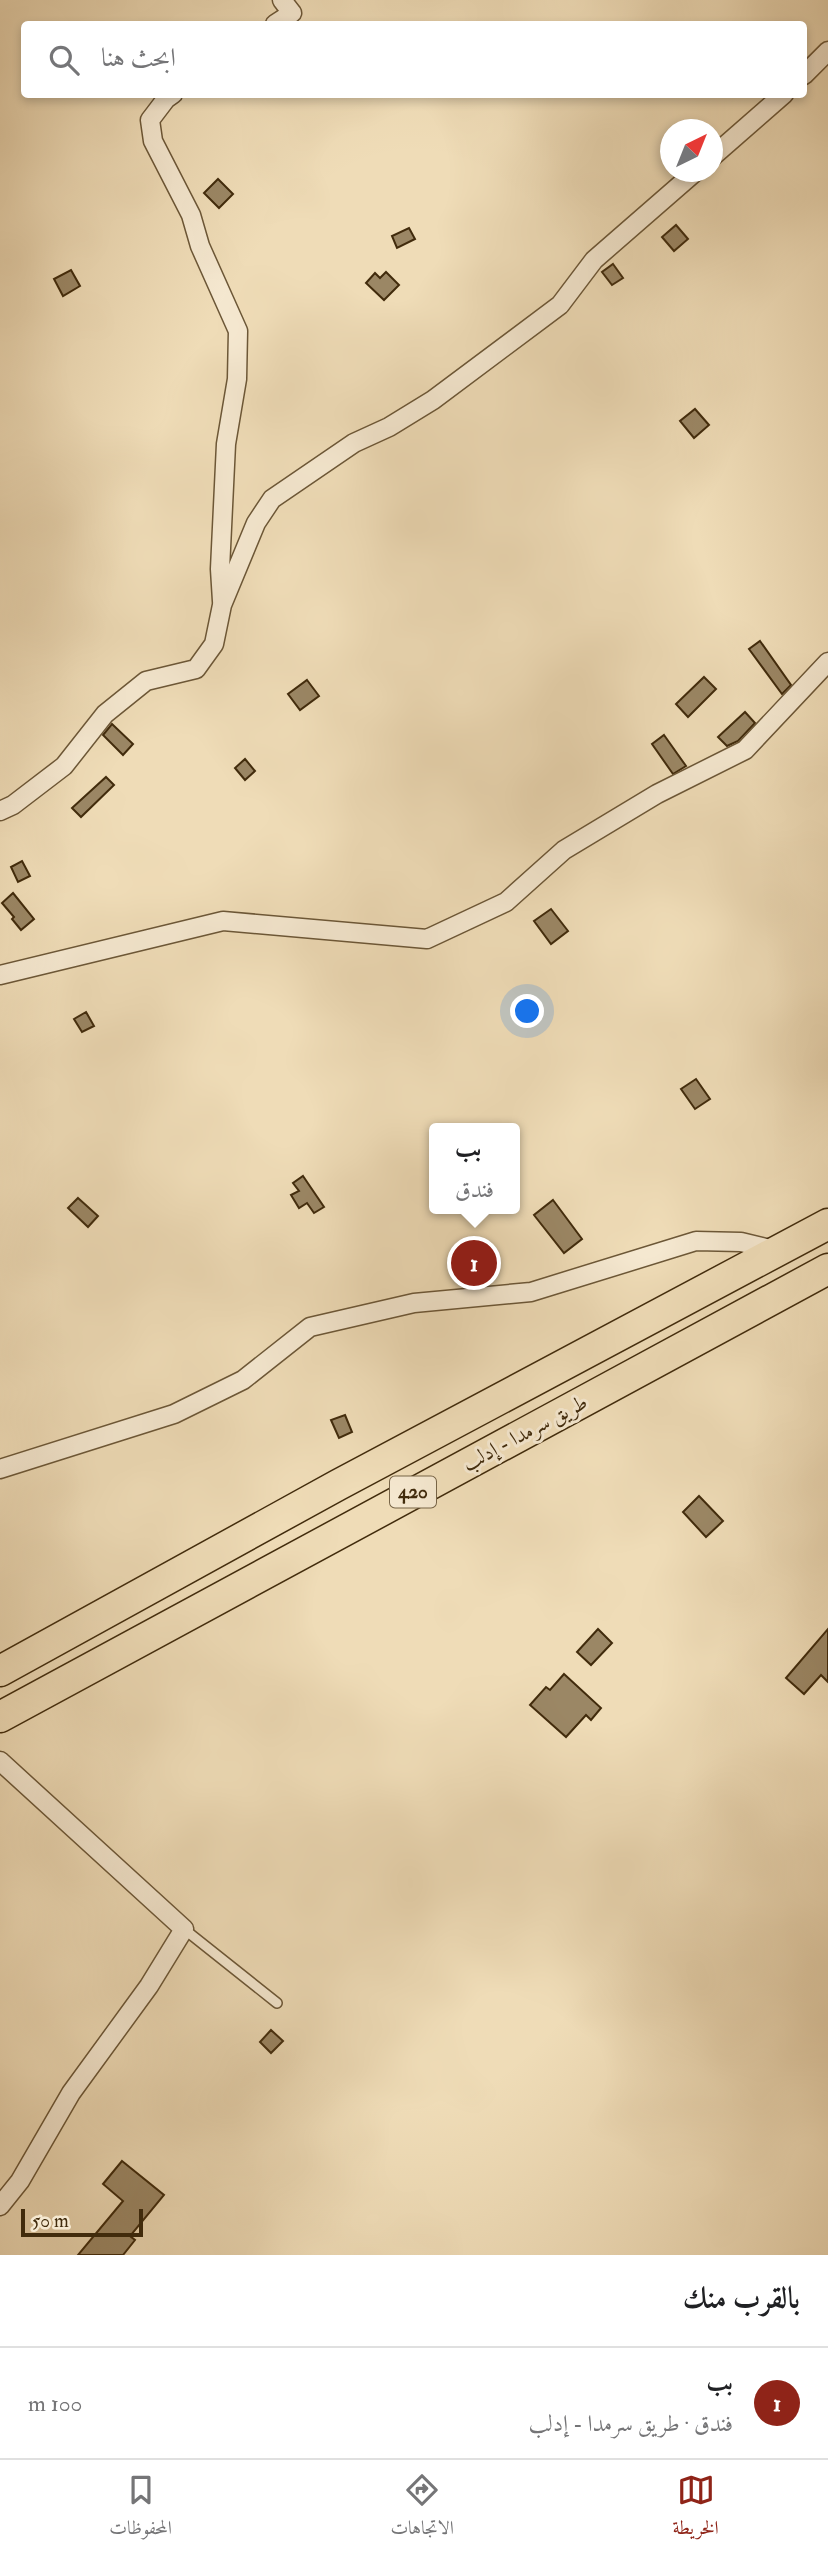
<!DOCTYPE html>
<html lang="ar">
<meta charset="utf-8">
<style>
body{margin:0;font-family:"IM FELL Double Pica",Amiri,serif;background:#f2f2f2;color:#202124;direction:rtl}
.compass{position:absolute;left:660px;top:119px;width:63px;height:63px;border-radius:50%;background:#fff;box-shadow:0 4px 10px #0003;rotate:43deg}
.scale{position:absolute;left:21px;bottom:18px;width:122px;box-sizing:border-box;padding-left:7px;border:4px solid #412b0c;border-top:0;font-size:19px;line-height:24px;white-space:nowrap;color:#412b0c;-webkit-text-stroke:5px #f5e8d0;paint-order:stroke}
.you{position:absolute;left:528px;top:1012px;width:24px;height:24px;margin:-18px;border:5px solid #fff;border-radius:50%;background:#1a73e8;box-shadow:0 0 0 10px #1a73e833}
.badge{display:grid;place-items:center;width:46px;height:46px;border-radius:50%;background:#8f2418;color:#fff;font-size:23px;font-weight:700}
.pin{position:absolute;translate:-50% -50%;border:4px solid #fff;box-shadow:0 2px 7px #0006}
.popup{position:absolute;left:429px;top:1123px;width:91px;height:91px;box-sizing:border-box;display:grid;place-content:center;border-radius:7px;background:#fff;filter:drop-shadow(0 2px 5px #0005);font-size:23px;white-space:nowrap;color:#757577}
.popup b{font-size:26px;color:#202124}
.popup::after{content:'';position:absolute;left:50%;top:100%;margin-left:-14px;border:14px solid transparent;border-top-color:#fff}
.list{margin:0;padding:0;list-style:none}
h2{display:flex;justify-content:space-between;align-items:center;height:91px;margin:0;padding:0 28px;font-size:30px}
h2 small{font-size:23px;font-weight:400;color:#757577}
.list li{display:grid;grid-template-columns:46px 1fr auto;gap:21px;align-items:center;box-sizing:border-box;height:112px;padding:0 28px;border-top:2px solid #e0e0e0}
.list b{display:block;font-size:26px;white-space:nowrap}
.list p{margin:0;font-size:23px;white-space:nowrap;color:#757577}
.list em{font-size:23px;font-style:normal;color:#757577}
.icon{flex:none;width:38px;height:38px;fill:none;stroke:currentColor;stroke-width:2;stroke-linecap:round;stroke-linejoin:round}
.map{position:relative;flex:none;width:828px;height:2255px;overflow:hidden;direction:ltr}
.search{position:absolute;background:#fff;box-shadow:0 4px 10px #0003;left:21px;right:21px;top:21px;height:77px;display:flex;align-items:center;gap:18px;box-sizing:border-box;padding:0 24px;border-radius:7px;color:#757577;font-size:26px}
.sheet{height:203px;background:#fff}
nav{display:flex;justify-content:space-around;align-items:center;box-sizing:border-box;height:98px;border-top:2px solid #e0e0e0;background:#fff;font-size:19px;color:#757577}
nav a{display:grid;justify-items:center;gap:4px}
nav .on{color:#8f2418}
.map>svg:first-child{display:block}
</style>
<div class="map">
<svg width="828" height="2255" viewBox="0 0 828 2255">
<rect width="100%" height="100%" fill="#efdcb7"/>
<filter id="stains"><feTurbulence type="fractalNoise" baseFrequency=".00286" numOctaves="4"/><feColorMatrix values="0 0 0 0 .2 0 0 0 0 .09 0 0 0 0 .02 0 0 0 .5 -.17"/></filter>
<radialGradient id="worn" r=".72"><stop offset=".6" stop-color="#630" stop-opacity="0"/><stop offset="1" stop-color="#630" stop-opacity=".3"/></radialGradient>
<g fill="#9b8765" stroke="#412b0c" stroke-width="2">
<polygon points="218,179 233,194 219,208 204,193"/>
<polygon points="676,225 688,239 674,251 662,237"/>
<polygon points="409,228 415,239 397,248 392,236"/>
<polygon points="613,264 623,278 612,285 602,272"/>
<polygon points="71,270 80,286 63,296 54,279"/>
<polygon points="386,272 399,285 384,300 366,283 375,273 380,278"/>
<polygon points="695,409 709,425 694,438 680,421"/>
<polygon points="760,641 791,685 782,694 749,649"/>
<polygon points="704,677 716,689 688,717 676,704"/>
<polygon points="307,680 319,696 300,710 288,694"/>
<polygon points="745,712 755,723 738,741 727,746 718,737"/>
<polygon points="112,724 133,744 123,755 103,735"/>
<polygon points="664,735 686,766 673,774 652,744"/>
<polygon points="245,759 255,771 245,780 235,768"/>
<polygon points="106,777 114,785 81,817 72,808"/>
<polygon points="22,861 30,876 18,882 11,867"/>
<polygon points="13,893 34,919 21,930 12,919 14,917 2,903"/>
<polygon points="551,909 568,931 551,944 534,921"/>
<polygon points="86,1012 94,1026 82,1032 74,1019"/>
<polygon points="696,1079 710,1099 695,1109 681,1089"/>
<polygon points="303,1176 324,1207 314,1213 307,1203 299,1208 291,1195 299,1191 293,1183"/>
<polygon points="78,1198 98,1216 88,1227 68,1208"/>
<polygon points="553,1200 582,1239 564,1253 534,1215"/>
<polygon points="345,1415 352,1432 339,1438 331,1420"/>
<polygon points="699,1496 723,1521 706,1537 683,1512"/>
<polygon points="598,1629 612,1643 591,1665 577,1652"/>
<polygon points="828,1629 828,1682 821,1675 804,1694 786,1678"/>
<polygon points="564,1674 601,1708 591,1720 586,1715 566,1737 530,1705 546,1687 550,1690"/>
<polygon points="271,2030 283,2041 271,2053 260,2042"/>
<polygon points="122,2161 164,2195 130,2236 135,2240 123,2255 78,2255 123,2201 103,2184"/>
</g>
<g fill="none" stroke-linecap="round" stroke-linejoin="round">
<defs>
<polyline id="service" points="184,1929 277,2003"/>
<g id="minor">
<polyline points="275,24 292,13 282,0"/>
<polyline points="804,75 828,51"/>
<polyline points="173,94 166,99 150,120 153,141 191,215 200,246 238,331 237,379 226,444 220,569 222,601"/>
<polyline points="712,157 784,94"/>
<polyline points="0,811 13,805 64,766 105,714 146,681 196,669 214,644 222,605 256,523 272,499 354,443 389,427 433,400 540,320 560,305 594,260 695,172"/>
<polyline points="0,975 223,921 427,939 506,902 564,850 657,794 745,750 828,662"/>
<polyline points="0,1469 174,1414 243,1380 310,1327 414,1303 531,1292 696,1241 741,1242 778,1251"/>
<polyline points="0,1761 184,1929 149,1986 71,2093 20,2181 0,2206"/>
</g>
<g id="trunk">
<polyline points="0,1671 338,1485 828,1224"/>
<polyline points="0,1717 828,1269"/>
</g>
</defs>
<use href="#service" stroke="#6c5737" stroke-width="12"/>
<use href="#minor" stroke="#6c5737" stroke-width="21"/>
<use href="#trunk" stroke="#412b0c" stroke-width="33"/>
<use href="#service" stroke="#f5e8d0" stroke-width="9"/>
<use href="#minor" stroke="#f5e8d0" stroke-width="18"/>
<use href="#trunk" stroke="#efdcb7" stroke-width="30"/>
</g>
<g text-anchor="middle" dominant-baseline="central" stroke-width="6" stroke-linejoin="round" paint-order="stroke">
<rect fill="#f5e8d0" stroke="#776447" stroke-width="2" x="390" y="1476.5" width="46" height="31" rx="5"/>
<g font-size="19" font-weight="bold" fill="#412b0c">
<text x="413" y="1492">420</text>
</g>
<g font-size="21" fill="#412b0c" stroke="#f5e8d0">
<text transform="translate(525 1433) rotate(-28)">طريق سرمدا - إدلب</text>
</g>
</g>
<rect width="100%" height="100%" filter="url(#stains)"/>
<rect width="100%" height="100%" fill="url(#worn)"/>
</svg>
<svg class="compass" viewBox="-18 -18 36 36"><path d="M0-13l5 13h-10z" fill="#e53935"/><path d="M0 13l5-13h-10z" fill="#757577"/></svg>
<div class="scale">50 m</div>
<div class="you"></div>
<div class="pin badge" style="left:474px;top:1263px">1</div>
<div class="popup"><b>بب</b>فندق</div>
<div class="search"><svg class="icon" aria-label="search" viewBox="0 0 24 24"><circle cx="10" cy="10" r="6"/><path d="M15 15l6 6"/></svg>ابحث هنا</div>
</div>
<section class="sheet">
<h2>بالقرب منك<small></small></h2>
<ul class="list">
<li><span class="badge">1</span><div><b>بب</b><p>فندق · طريق سرمدا - إدلب</p></div><em>100 m</em></li>
</ul>
</section>
<nav>
<a class="on"><svg class="icon" aria-label="map" viewBox="0 0 24 24"><path d="M3 6l6-2 6 2 6-2v14l-6 2-6-2-6 2zM9 4v14M15 6v14"/></svg>الخريطة</a>
<a><svg class="icon" aria-label="directions" viewBox="0 0 24 24"><path d="M12 3l9 9-9 9-9-9zM9 14v-3h6M13 9l2 2-2 2"/></svg>الاتجاهات</a>
<a><svg class="icon" aria-label="saved" viewBox="0 0 24 24"><path d="M7 4h10v16l-5-4-5 4z"/></svg>المحفوظات</a>
</nav>
